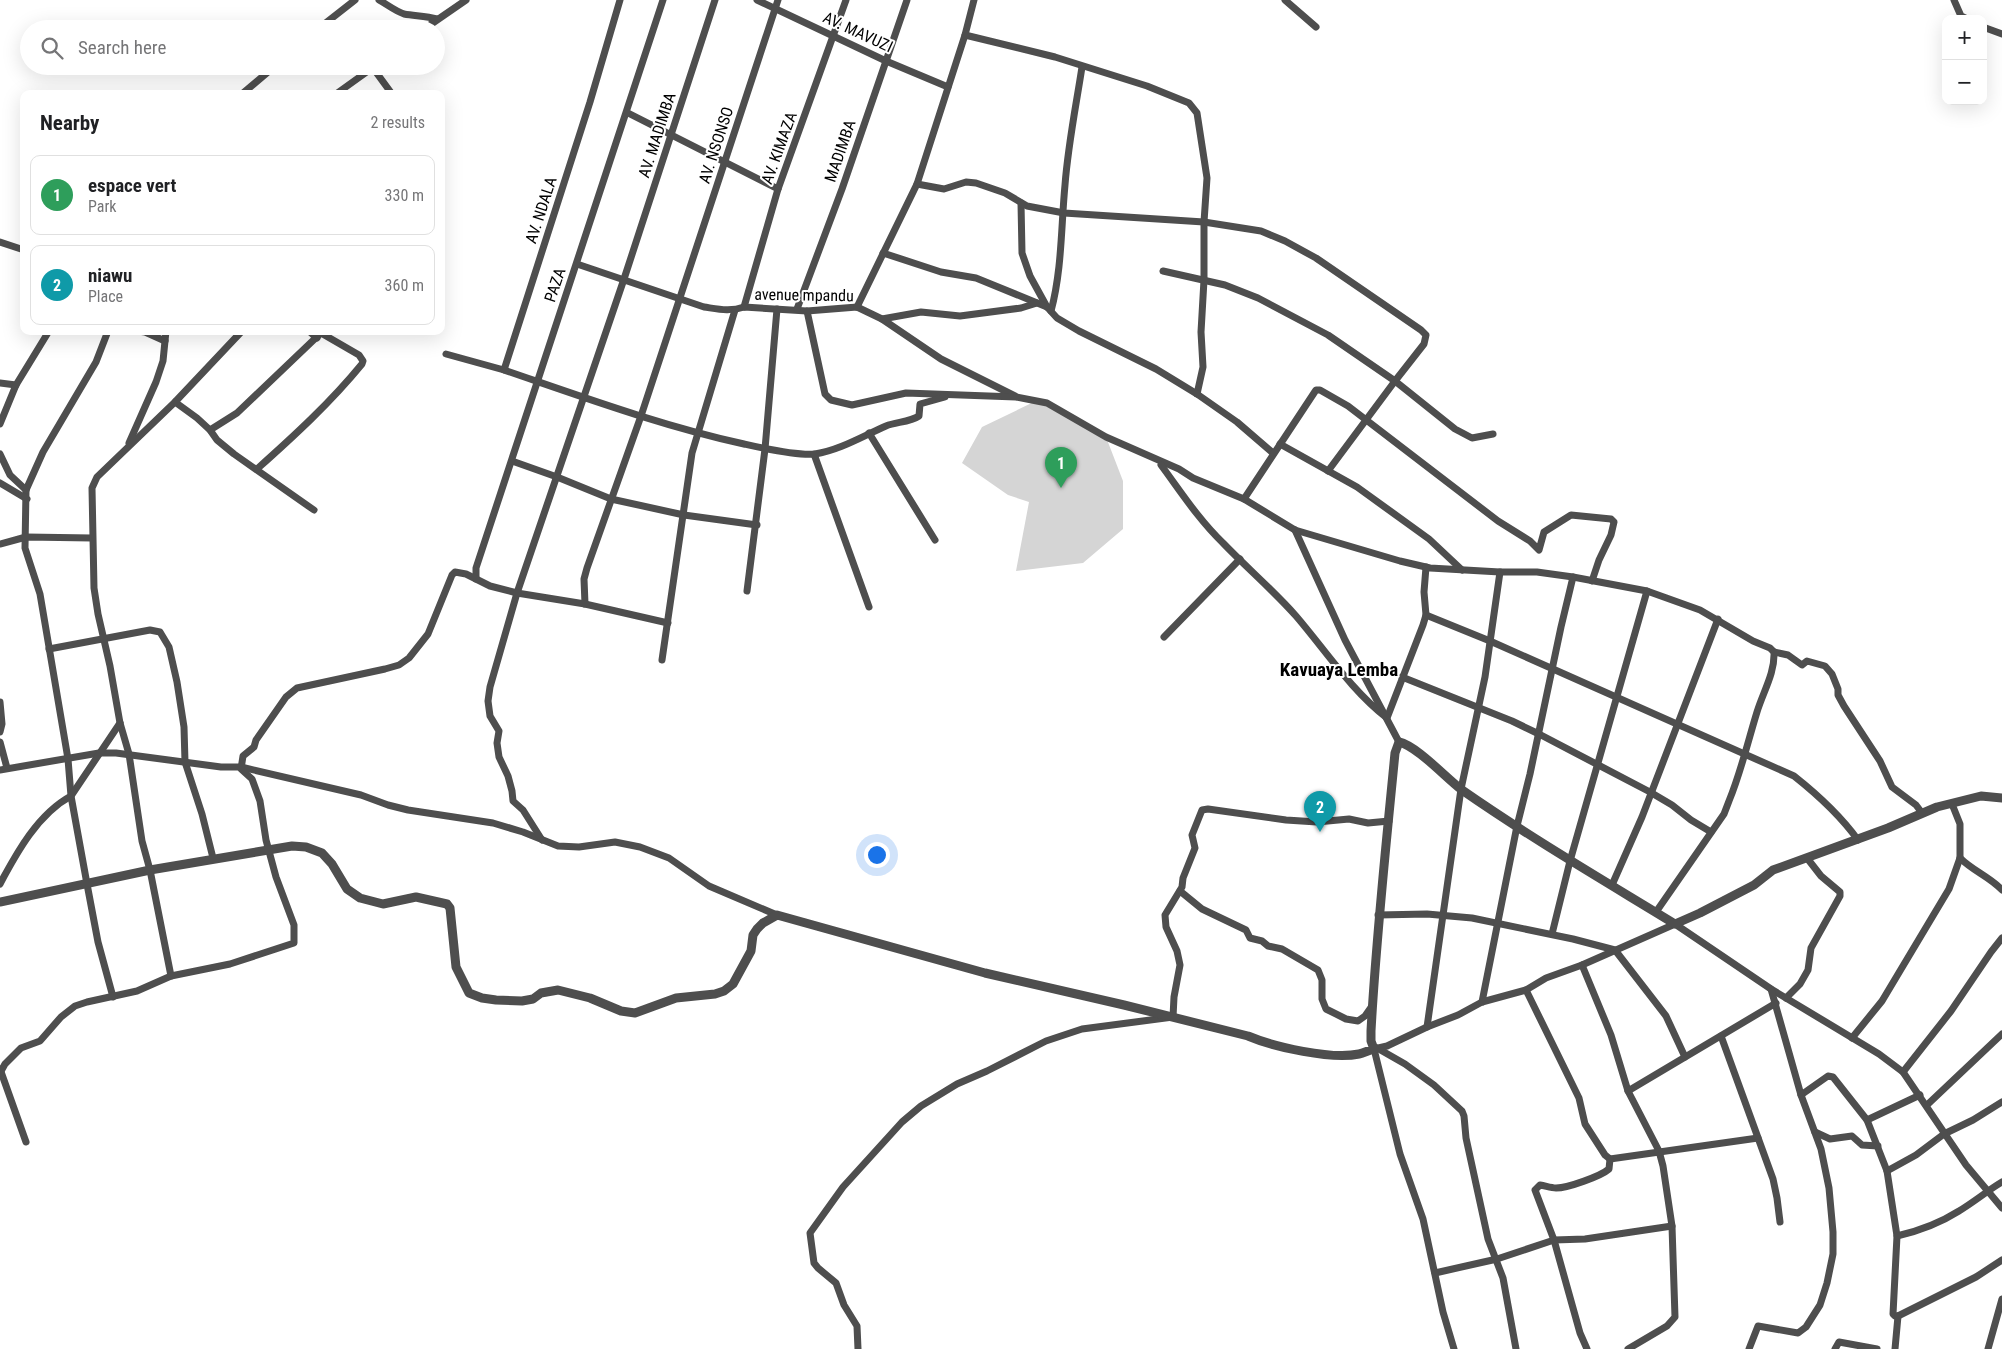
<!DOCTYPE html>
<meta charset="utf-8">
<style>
body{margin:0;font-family:"Roboto Condensed",sans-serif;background:#f6f6f6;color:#202124}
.controls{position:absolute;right:15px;top:15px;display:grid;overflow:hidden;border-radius:10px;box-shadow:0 5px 20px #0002}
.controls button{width:45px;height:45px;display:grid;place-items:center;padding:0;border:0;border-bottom:1px solid #e0e0e0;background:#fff;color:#202124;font:25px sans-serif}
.you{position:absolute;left:876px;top:854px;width:18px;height:18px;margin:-12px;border:4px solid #fff;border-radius:50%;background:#1a73e8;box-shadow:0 0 0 8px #1a73e833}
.badge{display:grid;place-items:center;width:32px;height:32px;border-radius:50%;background:#2563eb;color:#fff;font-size:16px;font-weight:700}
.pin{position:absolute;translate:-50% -41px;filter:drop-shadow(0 1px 2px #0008)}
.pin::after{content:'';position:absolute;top:26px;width:18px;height:15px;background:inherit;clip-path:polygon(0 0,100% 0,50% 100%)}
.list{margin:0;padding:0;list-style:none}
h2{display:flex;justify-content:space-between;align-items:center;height:65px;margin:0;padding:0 20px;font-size:21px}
h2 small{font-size:16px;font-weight:400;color:#757577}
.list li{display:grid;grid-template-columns:32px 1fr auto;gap:15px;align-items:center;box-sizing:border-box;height:80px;margin:0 10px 10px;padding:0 10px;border:1px solid #e0e0e0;border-radius:10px}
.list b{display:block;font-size:19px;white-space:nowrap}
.list p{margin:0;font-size:16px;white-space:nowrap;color:#757577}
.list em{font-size:16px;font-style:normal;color:#757577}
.icon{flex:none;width:28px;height:28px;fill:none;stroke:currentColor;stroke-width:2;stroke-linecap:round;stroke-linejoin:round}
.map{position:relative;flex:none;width:2002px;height:1349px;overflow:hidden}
.search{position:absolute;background:#fff;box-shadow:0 5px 20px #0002;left:20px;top:20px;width:425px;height:55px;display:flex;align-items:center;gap:12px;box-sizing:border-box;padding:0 18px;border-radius:28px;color:#757577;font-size:19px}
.panel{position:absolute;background:#fff;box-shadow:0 5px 20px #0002;left:20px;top:90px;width:425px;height:245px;border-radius:10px}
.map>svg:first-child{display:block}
</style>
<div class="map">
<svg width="2002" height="1349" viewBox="0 0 2002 1349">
<rect width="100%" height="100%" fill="#fff"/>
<polygon fill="#d5d5d5" points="1038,400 1106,437 1123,481 1123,529 1083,563 1016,571 1029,502 1008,495 962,463 982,427"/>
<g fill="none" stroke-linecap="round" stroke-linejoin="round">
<g stroke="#4e4e4e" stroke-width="7">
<path d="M379,0C388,5 395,11 404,14C415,16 426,16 437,19"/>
<polyline points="757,0 886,61 948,87"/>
<polyline points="1285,0 1316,27"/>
<polyline points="1954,0 1961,16 1967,19"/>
<polyline points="1983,27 2002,34"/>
<polyline points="318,29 355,0"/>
<polyline points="424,29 466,0"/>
<polyline points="965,35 1055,57 1147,86 1189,103 1197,113 1207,178 1204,222 1204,280 1201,332 1203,367 1197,394"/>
<polyline points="373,68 392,94"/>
<polyline points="242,94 275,66"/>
<polyline points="336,94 375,66"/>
<polyline points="628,113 778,189"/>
<polyline points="917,184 944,189 966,182 976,183 1005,193 1027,206 1064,213 1204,222 1261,231 1285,241 1316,258 1421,330 1426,335 1424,344 1395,381 1328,471"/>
<polyline points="1021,203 1022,253 1030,276 1047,307"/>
<polyline points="0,242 24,250"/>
<polyline points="883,253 941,272 976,278 1047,307 1057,318 1079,331 1156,369 1197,394 1237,422 1273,453"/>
<path d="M577,264L704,307C718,309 730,312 744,307L807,311L857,307L882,319L941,359L1015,396"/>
<polyline points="1163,271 1225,285 1258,298 1328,335 1395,381 1455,429 1472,438 1493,434"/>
<polyline points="744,307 778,189 846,0"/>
<polyline points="857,307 917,184 965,35 974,0"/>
<polyline points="797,309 842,189 907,0"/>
<path d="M807,311L825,394L831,400L852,405L906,393L1016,397L1047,403L1106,437L1179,469L1193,478L1244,499L1295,530L1400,561L1430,568L1500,572H1537L1573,577L1647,591L1700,610L1753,641L1770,648L1774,652C1775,673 1763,692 1757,712C1748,741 1741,772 1729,801L1724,814L1656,912"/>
<path d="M1051,311C1062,270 1061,227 1065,185C1068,145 1076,106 1082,67"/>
<polyline points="882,319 921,312 960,316 1021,308 1037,303"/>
<polyline points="108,331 96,362 43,452 26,490 25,548 40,594 68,759 71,796 87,884 98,942 113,997"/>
<polyline points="138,331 145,332 165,341"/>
<polyline points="309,331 317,338"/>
<polyline points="446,354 504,370 590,102 620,0"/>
<path d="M504,370C583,397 662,426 744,444C762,448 797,456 815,454C840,450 863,436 886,426C896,422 910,422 919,416L920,404L945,397"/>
<polyline points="0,383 16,385"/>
<polyline points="175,402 197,418 210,430 217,440 234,454 314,510"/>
<polyline points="0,424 16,385 49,331"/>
<polyline points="210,430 237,413 323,331"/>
<polyline points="869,433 935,540"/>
<polyline points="129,443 156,382 163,361 166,331"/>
<polyline points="1280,444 1357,487 1429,539 1462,570"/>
<polyline points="0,454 10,475 26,490"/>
<polyline points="814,454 869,607"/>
<polyline points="512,461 557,477 611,499 684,515 757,525"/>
<path d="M1161,465C1181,492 1199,520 1223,543C1247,568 1273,590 1296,616C1326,651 1351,690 1387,718L1423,625L1426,615L1424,592L1426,567"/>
<path d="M257,469C294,436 331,402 362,364L363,361L359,355L321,333"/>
<polyline points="0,483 27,499"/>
<polyline points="1244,499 1314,393 1316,390 1320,390 1348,406 1498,521 1530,541 1539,550 1544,532 1571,515 1611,519 1614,522 1611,535 1599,560 1592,581"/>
<polyline points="1295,530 1345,640 1399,742"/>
<polyline points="0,544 26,537 92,538"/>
<polyline points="476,579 476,568 663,0"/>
<polyline points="747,591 765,449 777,309"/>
<polyline points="585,604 584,579 587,568 641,416 778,0"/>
<path d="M1426,615L1490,641L1794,776C1818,795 1840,815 1858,840"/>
<polyline points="1164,637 1240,559"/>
<polyline points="49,649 150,630 160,632 169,647 177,682 184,727 185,762 202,814 213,858"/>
<polyline points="1774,652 1788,655 1802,665 1807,661 1825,666 1832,674 1838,689 1838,695 1844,706 1880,761 1892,787 1916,805 1922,813"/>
<polyline points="662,660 692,453 735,310"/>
<polyline points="1402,677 1512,721 1539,734 1650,792 1672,805 1691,820 1711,832"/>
<polyline points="0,702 2,724 0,732"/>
<polyline points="0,742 7,768"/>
<polyline points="0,770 99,753 116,753 221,767 241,767 361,795 388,805 408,810 493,823 523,832 558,846 579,847 615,842 640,847 669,858 709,886 777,915"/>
<polyline points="542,840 523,810 513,801 512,791 508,776 499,757 497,743 499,731 490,716 488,701 490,687 517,593 624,279 715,0"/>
<path d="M1960,858C1973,871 1990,877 2002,890"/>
<path d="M0,884C17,852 38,814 71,796L120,723"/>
<polyline points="1612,885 1642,817 1718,619"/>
<polyline points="1180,891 1202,909 1246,930 1250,938 1262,941 1268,946 1282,949 1318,970 1322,980 1322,999 1326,1009 1346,1019 1358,1021 1365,1016 1372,1006"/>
<polyline points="1378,915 1427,914 1472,918 1573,939 1615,950 1666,1016 1685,1057"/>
<polyline points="1552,934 1570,861 1647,591"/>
<polyline points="1582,965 1611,1035 1628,1091 1659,1151 1663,1166 1672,1226 1675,1317 1667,1326 1628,1349"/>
<polyline points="171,976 150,870 142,841 129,754 120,723 110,666 98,614 94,588 92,488 97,477 175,402 242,331"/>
<polyline points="1526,990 1579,1098 1585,1124 1605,1155 1610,1159 1758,1138"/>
<polyline points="1786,998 1800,984 1808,970 1811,948 1840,896 1840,892 1821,876 1807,858"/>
<polyline points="1482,1002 1517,826 1530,774 1561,627 1573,577"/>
<polyline points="1427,1027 1461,789 1485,677 1500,572"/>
<polyline points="1721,1036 1773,1179 1777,1198 1780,1222"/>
<polyline points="1852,1038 1882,1001 1949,889 1960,858 1960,824 1952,804"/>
<polyline points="1377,1048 1405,1064 1434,1085 1462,1111 1464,1116 1466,1138 1488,1239 1503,1278 1516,1349"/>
<polyline points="0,1069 26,1142"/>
<polyline points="1903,1072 1951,1011 1991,952 2002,938"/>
<polyline points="0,1073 5,1064 21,1048 40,1041 61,1017 75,1006 87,1002 137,991 171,976 230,964 294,943 294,925 276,877 266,840 260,801 252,779 241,769 243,756 254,747 256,740 286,697 297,688 385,669 399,665 409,658 428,634 452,575 455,572 466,574 490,586 517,593 585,604 668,623"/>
<polyline points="1628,1091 1776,1003"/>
<polyline points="1801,1095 1828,1076 1833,1077 1867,1120 1887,1171 1897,1236 1893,1314 1895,1316 1898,1316"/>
<polyline points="1927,1105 2002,1034"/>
<polyline points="1867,1120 1920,1095"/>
<polyline points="1815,1132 1830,1139 1852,1136 1862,1145 1878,1146"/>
<polyline points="1887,1171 1916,1155 1944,1134 1973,1120 2002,1102"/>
<path d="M1897,1236C1919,1231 1940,1223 1959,1211C1974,1202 1987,1191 2002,1182"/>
<polyline points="1435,1273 1497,1259 1554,1240 1585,1239 1672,1226"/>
<polyline points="1898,1316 1976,1277 2002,1260"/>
<polyline points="858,1349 857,1326 844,1305 836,1283 818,1268 814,1263 810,1233 843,1187 902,1122 921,1106 957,1084 987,1071 1046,1041 1082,1029 1173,1017 1174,997 1180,965 1177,951 1166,927 1165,915 1182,887 1183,878 1195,848 1192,835 1202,810 1208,809 1286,820 1317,822 1349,819 1368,823 1389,821"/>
<polyline points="1454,1349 1443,1312 1423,1219 1400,1154 1374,1049 1387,1046 1427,1027 1458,1015 1482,1002 1526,990 1546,978 1582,965 1675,924 1771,989 1879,1054 1903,1072 1966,1165 2002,1208"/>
<path d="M1587,1349L1580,1333L1554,1240L1535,1190L1540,1185C1546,1186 1551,1188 1556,1188C1568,1188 1601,1176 1609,1169L1610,1159"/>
<polyline points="1749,1349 1758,1326 1798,1333 1806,1327 1820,1305 1827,1283 1833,1254 1833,1232 1829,1188 1821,1149 1801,1095 1771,989"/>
<polyline points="1835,1349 1839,1342 1877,1349"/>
<polyline points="1895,1349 1898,1316"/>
<polyline points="1988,1349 2002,1299"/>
</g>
<path stroke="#4e4e4e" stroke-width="9" d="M0,902L150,870L292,846L306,847L322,853L332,864L347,889L360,898L383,904L416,897L447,904L450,908L456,967L469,993L482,998L496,1000L522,1001L533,999L541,993L558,990L590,998L621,1011L635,1013L676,998L715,994L724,991L733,984L751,951L753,935L757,929L763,923L777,915L985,973L1124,1005L1248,1036C1274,1047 1332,1060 1359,1054C1364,1053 1369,1050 1374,1049L1371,1041V1031C1376,938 1386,846 1395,753L1399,742C1417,746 1446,778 1462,790C1531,838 1603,880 1675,924L1700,913L1754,885L1773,870L1888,828L1937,807L1981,796L2002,798"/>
</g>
<g text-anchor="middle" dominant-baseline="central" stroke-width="4" stroke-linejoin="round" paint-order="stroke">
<g font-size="16" fill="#000" stroke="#fff">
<text transform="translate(858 32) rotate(25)">AV. MAVUZI</text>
<text transform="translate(657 135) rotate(-72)">AV. MADIMBA</text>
<text transform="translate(716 145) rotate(-72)">AV. NSONSO</text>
<text transform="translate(779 148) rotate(-70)">AV. KIMAZA</text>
<text transform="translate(840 151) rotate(-71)">MADIMBA</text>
<text transform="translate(541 210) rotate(-72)">AV. NDALA</text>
<text transform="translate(555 285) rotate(-71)">PAZA</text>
<text transform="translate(804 295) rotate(1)">avenue mpandu</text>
</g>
<g font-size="19" font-weight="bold" fill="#000" stroke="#fff">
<text x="1339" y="669">Kavuaya Lemba</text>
</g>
</g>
</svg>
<div class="controls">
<button>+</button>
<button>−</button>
</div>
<div class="you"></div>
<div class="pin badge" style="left:1061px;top:488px;background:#2e9e5b">1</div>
<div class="pin badge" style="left:1320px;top:832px;background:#0f9aa8">2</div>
<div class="search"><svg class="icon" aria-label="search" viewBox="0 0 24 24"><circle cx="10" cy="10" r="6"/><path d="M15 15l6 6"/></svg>Search here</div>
<section class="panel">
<h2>Nearby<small>2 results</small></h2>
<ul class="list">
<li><span class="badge" style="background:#2e9e5b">1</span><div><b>espace vert</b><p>Park</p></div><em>330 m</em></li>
<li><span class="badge" style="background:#0f9aa8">2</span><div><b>niawu</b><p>Place</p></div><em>360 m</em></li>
</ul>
</section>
</div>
